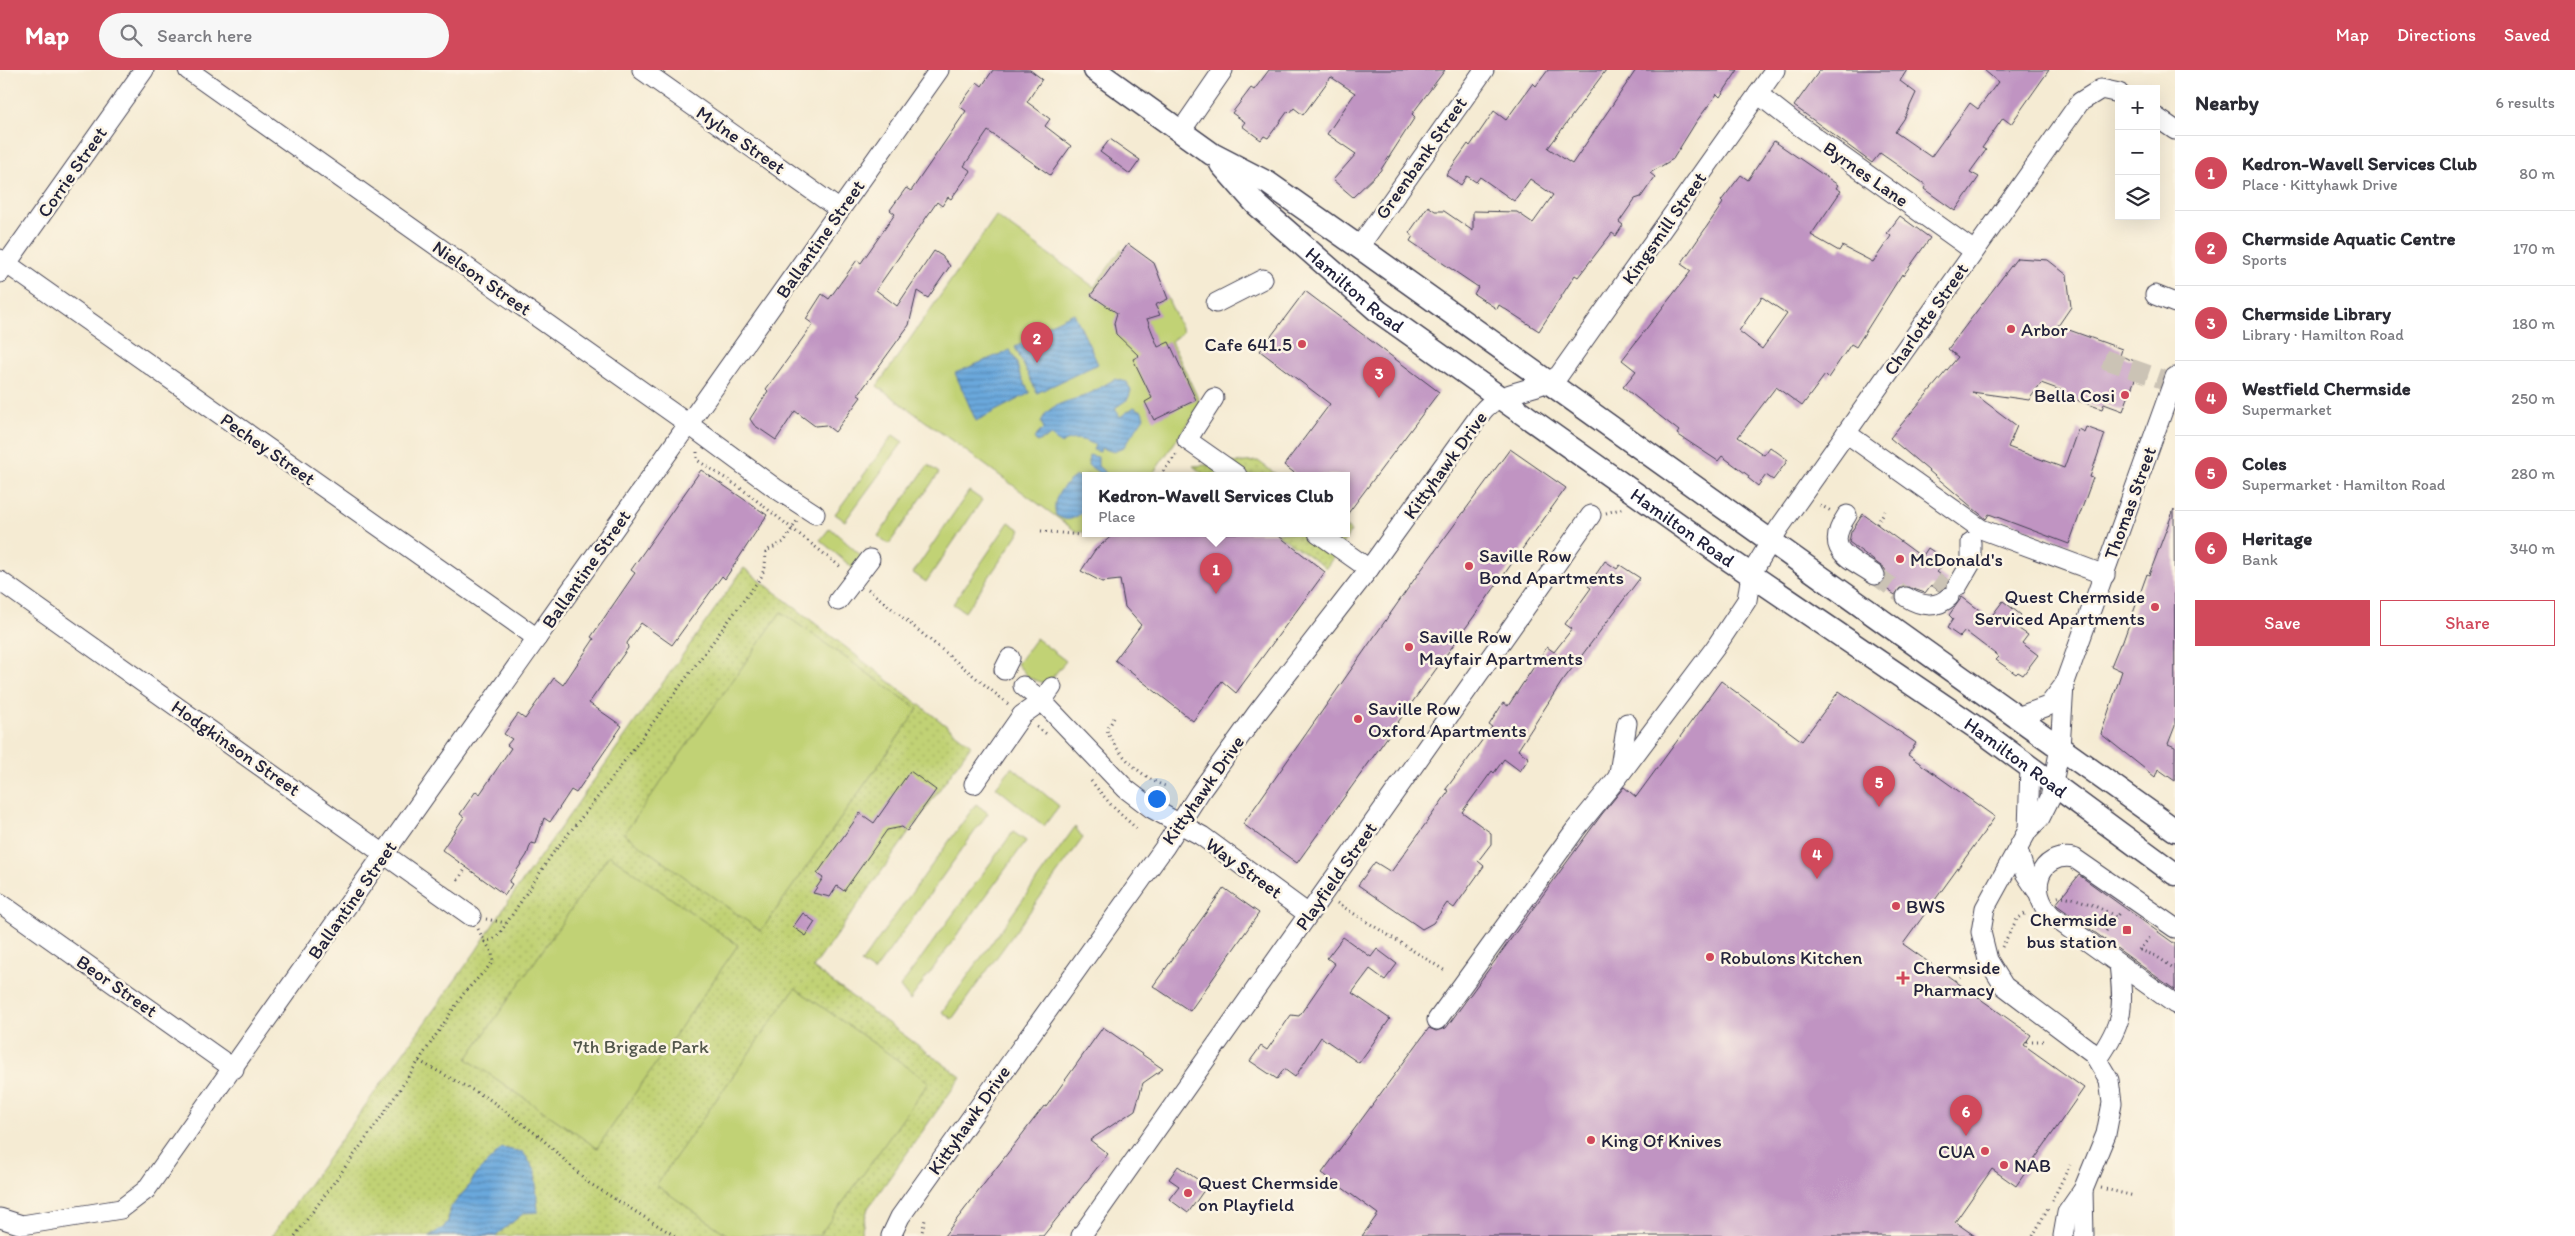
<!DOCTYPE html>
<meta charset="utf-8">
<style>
body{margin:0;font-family:Itim,sans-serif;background:#f7f7f7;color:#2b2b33}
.controls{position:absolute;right:15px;top:15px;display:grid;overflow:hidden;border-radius:0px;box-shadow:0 5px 20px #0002}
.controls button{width:45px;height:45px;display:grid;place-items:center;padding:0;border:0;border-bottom:1px solid #e1e1e2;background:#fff;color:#2b2b33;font:25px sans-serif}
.you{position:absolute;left:1156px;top:728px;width:18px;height:18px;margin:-12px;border:4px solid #fff;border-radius:50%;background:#1a73e8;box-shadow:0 0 0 8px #1a73e833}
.badge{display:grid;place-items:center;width:32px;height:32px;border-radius:50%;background:#d1495b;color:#fff;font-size:16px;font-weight:700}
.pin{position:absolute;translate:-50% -41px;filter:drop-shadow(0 1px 2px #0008)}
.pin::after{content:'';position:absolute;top:26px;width:18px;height:15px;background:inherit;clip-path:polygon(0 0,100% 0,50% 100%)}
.popup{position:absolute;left:1082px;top:402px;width:268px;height:65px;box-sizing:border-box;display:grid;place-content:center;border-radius:0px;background:#fff;filter:drop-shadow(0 1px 4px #0005);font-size:16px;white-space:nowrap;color:#7c7c81}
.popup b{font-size:19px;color:#2b2b33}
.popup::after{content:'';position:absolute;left:50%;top:100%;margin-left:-10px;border:10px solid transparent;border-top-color:#fff}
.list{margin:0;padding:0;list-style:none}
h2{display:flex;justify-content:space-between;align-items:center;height:65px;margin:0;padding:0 20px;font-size:21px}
h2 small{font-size:16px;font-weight:400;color:#7c7c81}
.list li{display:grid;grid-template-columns:32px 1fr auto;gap:15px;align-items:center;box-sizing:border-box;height:75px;padding:0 20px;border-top:1px solid #e1e1e2}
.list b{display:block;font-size:19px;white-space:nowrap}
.list p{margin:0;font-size:16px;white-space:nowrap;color:#7c7c81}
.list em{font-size:16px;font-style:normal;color:#7c7c81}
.actions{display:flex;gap:10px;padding:15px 20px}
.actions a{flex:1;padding:11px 0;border:1px solid #d1495b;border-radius:0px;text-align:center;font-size:18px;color:#d1495b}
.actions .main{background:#d1495b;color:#fff}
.icon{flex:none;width:28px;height:28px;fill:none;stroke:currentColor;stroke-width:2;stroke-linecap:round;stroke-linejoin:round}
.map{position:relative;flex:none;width:2175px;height:1166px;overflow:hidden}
header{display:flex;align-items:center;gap:30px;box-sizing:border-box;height:70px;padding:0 25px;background:#d1495b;color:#fff}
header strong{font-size:24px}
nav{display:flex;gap:28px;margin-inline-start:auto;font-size:18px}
.search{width:350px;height:45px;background:#f7f7f7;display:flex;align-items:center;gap:12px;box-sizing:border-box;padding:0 18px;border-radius:28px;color:#7c7c81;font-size:19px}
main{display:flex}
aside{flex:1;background:#fff}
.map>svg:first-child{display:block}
</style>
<header>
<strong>Map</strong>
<div class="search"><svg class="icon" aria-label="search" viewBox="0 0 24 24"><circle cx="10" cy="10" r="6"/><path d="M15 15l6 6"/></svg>Search here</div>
<nav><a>Map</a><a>Directions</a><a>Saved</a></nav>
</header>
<main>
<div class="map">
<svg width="2175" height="1166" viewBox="0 0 2175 1166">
<defs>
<pattern id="grass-dots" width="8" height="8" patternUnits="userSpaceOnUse" patternTransform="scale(1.25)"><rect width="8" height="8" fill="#c1d275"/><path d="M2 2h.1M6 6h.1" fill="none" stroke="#a6b466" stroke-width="1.8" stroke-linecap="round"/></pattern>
<pattern id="water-rules" width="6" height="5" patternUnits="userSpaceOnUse" patternTransform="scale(1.25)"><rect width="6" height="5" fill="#6aa8dc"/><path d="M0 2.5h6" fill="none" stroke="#5788b4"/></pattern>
</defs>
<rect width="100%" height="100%" fill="#fcf5e5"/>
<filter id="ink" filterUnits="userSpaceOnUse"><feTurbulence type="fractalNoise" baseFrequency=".02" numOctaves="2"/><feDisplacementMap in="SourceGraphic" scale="10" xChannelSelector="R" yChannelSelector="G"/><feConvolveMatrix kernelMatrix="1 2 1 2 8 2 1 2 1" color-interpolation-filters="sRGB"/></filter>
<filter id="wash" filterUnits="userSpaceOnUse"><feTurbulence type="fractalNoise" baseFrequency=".0096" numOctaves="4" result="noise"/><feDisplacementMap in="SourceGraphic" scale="20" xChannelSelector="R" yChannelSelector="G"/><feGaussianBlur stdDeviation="1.12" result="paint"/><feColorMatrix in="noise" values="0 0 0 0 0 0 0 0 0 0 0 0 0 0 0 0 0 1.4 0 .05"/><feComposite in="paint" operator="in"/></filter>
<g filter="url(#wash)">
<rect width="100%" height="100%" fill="#f5ebd3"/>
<g fill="url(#grass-dots)" stroke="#727a58">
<polygon points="1258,391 1277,405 1204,405 1193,396"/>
<polygon points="1346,457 1351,461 1326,498 1276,463 1346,463"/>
<polygon points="744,498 971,675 813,898 961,1007 868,1138 860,1166 272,1166 476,881 505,836"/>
</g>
<g fill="#c1d275" stroke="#727a58">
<polygon points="996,146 1094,217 1121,180 1159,209 1183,262 1171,271 1201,335 1152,405 1086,405 1086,462 1077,462 877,316"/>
<polygon points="893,365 903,372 845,451 835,444"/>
<polygon points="928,395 939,403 889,474 878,466"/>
<polygon points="969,421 982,430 926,512 913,503"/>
<polygon points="1009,452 1021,460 965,542 953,534"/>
<polygon points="830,458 865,489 855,500 820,470"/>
<polygon points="781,542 918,639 761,861 624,764"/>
<polygon points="1036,568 1066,591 1047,614 1029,608 1017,594"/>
<polygon points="1012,697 1059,736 1044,756 996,717"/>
<polygon points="976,734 988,743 874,902 861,893"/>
<polygon points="1075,757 1083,768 952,949 942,942"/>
<polygon points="1013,762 1026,771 910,930 900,917"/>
<polygon points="609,785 738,875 597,1078 467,989"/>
<polygon points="795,918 929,1012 819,1166 729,1166 656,1115"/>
</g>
<g fill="url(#water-rules)" stroke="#46658c">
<polygon points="1074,243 1098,294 1037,323 1015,277 1027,271 1024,266"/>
<polygon points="1010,280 1016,290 1020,305 1030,323 976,351 955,303"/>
<path d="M1115,309L1127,312L1131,321L1128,329L1115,338L1120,347L1134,337L1142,341L1144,347L1123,378L1114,382L1101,378L1100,382L1093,380L1095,375C1083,369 1073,366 1061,374L1051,366L1037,372L1034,368L1044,358L1041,353C1047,333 1069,332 1087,325C1096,320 1106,314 1115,309Z"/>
<polygon points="1089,385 1098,387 1098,396 1108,405 1102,405 1088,395"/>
<path d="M1076,406L1086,409V440C1074,448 1069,454 1056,445C1051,428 1063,415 1076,406Z"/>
<polygon points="502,1078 523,1082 535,1100 538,1142 524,1143 495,1166 429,1166 443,1158 448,1151 450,1138 469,1116 476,1104"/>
</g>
<g id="blocks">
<g fill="#c094c2" fill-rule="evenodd">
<polygon points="993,0 1030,0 1042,9 1027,32 1050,49 1045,56 1071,76 1050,105 988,61 964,96 971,101 951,129 948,127 942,136 937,132 876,220 897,236 934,181 942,186 950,196 928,228 917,221 909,255 858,325 861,327 835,362 826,355 815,356 795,341 776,370 754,355 750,349 768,321 766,319 813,254 806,249 822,224 829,229 857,190 861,193 895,144 890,140 906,118 911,121 966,41 959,36 977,12 982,16"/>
<polygon points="1269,0 1445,0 1412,44 1415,47 1380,101 1353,127 1333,110 1356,84 1327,64 1355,23 1331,7 1303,45 1294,38 1290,43 1288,41 1268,68 1264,66 1261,70 1242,56 1245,52 1232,43 1251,18 1254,20"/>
<polygon points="1548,0 1606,0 1548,78 1572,94 1636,0 1738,0 1720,27 1717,24 1696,52 1673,89 1650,103 1655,107 1641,127 1635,129 1619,152 1623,155 1616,166 1612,163 1578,207 1575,205 1539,261 1499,235 1497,239 1474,224 1478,217 1410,171 1413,166 1409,163 1428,136 1435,141 1444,141 1473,161 1473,141 1517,142 1533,153 1553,125 1530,109 1514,131 1480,107 1476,112 1467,106 1461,115 1446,105 1468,74 1470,76 1494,41 1506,50 1533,13 1536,16"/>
<polygon points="1820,0 1907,0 1900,11 1916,23 1904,49 1895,62 1931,87 1970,33 1978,39 1998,12 1984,0 2049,0 2011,54 2003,48 1982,78 1986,80 1970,102 1979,107 1955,141 1924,119 1926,115 1880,83 1872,93 1794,36"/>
<polygon points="1110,69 1140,90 1130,104 1100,82"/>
<path d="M1774,71L1838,115L1836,118L1841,121L1811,165L1839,181L1842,176L1873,192L1891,166L1887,163L1900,146L1930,168L1903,206L1902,204L1856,277L1851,274L1828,308L1825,305L1802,336L1776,317L1738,367L1764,385L1770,377L1788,390L1773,410L1766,405L1758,416L1748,408L1749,406L1722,386L1718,391L1677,364L1679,361L1623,317L1636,301L1622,290L1691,201L1681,194L1723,133L1721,131L1741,105L1748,110ZM1762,227L1787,244L1762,279L1739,261Z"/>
<polygon points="1128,174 1154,193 1168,229 1155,235 1160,245 1147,249 1158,277 1169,272 1196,330 1154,350 1145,332 1152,328 1133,289 1139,286 1116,264 1114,253 1117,243 1091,225"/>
<polygon points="2017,188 2048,190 2067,205 2071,237 2058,256 2122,279 2120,286 2141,293 2123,341 2104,334 2102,339 2062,325 2063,321 2041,313 2029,330 1972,322 2017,356 2008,377 2064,398 2078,359 2084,362 2086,357 2105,364 2090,407 2093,408 2069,474 1989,444 1986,449 1890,368 1958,287 1948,279"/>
<polygon points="1305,221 1439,322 1346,446 1346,405 1297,405 1284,395 1330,334 1260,281"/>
<polygon points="1510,379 1566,418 1297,793 1243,754 1416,507"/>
<polygon points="701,400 767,445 725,509 722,506 672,575 641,553 627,573 628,578 589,633 622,656 576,723 571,720 550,752 544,748 536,774 531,773 527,785 509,812 512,814 505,825 442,780 464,747 460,744 476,721 480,724 511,678 507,675 512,669 504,664 518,644 525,649 554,608 563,615 594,569 591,567 635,503 631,500"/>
<polygon points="2174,439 2175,656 2168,674 2175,677 2175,711 2158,699 2155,707 2101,664 2122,601 2111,596 2120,574 2122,574 2147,504 2149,505"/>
<polygon points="1863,444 1922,487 1928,478 1946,490 1937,502 1948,510 1946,516 1939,521 1931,515 1925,523 1905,516 1900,518 1895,525 1881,515 1886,506 1885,499 1849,472 1851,462"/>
<polygon points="1115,463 1275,463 1325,502 1236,623 1222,611 1193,651 1115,590 1141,555 1125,537 1120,510 1102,512 1081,501 1095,480"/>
<polygon points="1605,491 1617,499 1620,495 1640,508 1561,613 1518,680 1529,688 1520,701 1504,689 1494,703 1492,701 1462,742 1491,763 1491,774 1478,791 1484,796 1454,838 1447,833 1433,853 1422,859 1358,815 1375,792 1391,802 1449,721 1446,719 1492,657 1489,655 1503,633 1508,636 1547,577 1554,582 1572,559 1565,554 1591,518 1588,516"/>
<polygon points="1962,527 1990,548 2003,531 2021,545 2013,555 2028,565 2022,573 2038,585 2023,605 2018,602 2016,604 1996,590 1999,587 1965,561 1960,567 1947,558 1953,549 1949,545"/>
<polygon points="1721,611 1802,671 1839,621 1916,673 1908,685 1995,747 1903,874 2031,965 2024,975 2084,1018 2016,1116 1992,1099 1955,1152 1975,1166 1362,1166 1378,1144 1322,1103 1429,958 1436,961 1446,958 1602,744 1624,717 1636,727"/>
<polygon points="910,701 936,720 907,761 902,757 887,760 844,821 837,816 830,827 813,823 823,808 817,804 860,743 874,753"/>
<polygon points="2079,805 2175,874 2175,920 2058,836 2056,834"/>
<polygon points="1224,818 1259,843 1190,941 1153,916"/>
<polygon points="803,843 815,852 806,866 793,857"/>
<polygon points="1343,867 1371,887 1377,879 1397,894 1385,910 1370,899 1352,923 1390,949 1359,993 1321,967 1295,1007 1284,999 1277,1009 1250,991 1261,976 1267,980 1291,945 1299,946 1335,894 1327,888"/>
<polygon points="1103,957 1163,999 1143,1013 1135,1040 1090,1070 1108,1084 1043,1166 944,1166 1044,1036 1046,1037"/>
<polygon points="1178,1096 1207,1116 1188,1143 1169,1129 1179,1116 1169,1109"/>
</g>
</g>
</g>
<g filter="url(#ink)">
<use href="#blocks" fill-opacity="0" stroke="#424052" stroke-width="1"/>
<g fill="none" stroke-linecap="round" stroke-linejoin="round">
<g stroke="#cbc3b5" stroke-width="19" stroke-dasharray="19 9" stroke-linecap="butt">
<polyline points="2104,289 2173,313"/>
<polyline points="1875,505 1906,527"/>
<polyline points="1939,521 1948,509"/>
</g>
<defs>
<g id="minor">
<polyline points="188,0 680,348 775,418 815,444"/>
<polyline points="642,0 840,140"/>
<polyline points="1758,24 1791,50 1974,181"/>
<polyline points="2156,47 2175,60"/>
<polyline points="1181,61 1223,0"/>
<polyline points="1359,177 1484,0"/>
<polyline points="0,189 537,568"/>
<polyline points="0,203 144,0"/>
<polyline points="2155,225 2175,233"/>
<polyline points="1216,233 1263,209"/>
<polyline points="1214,328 1187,370 1237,405"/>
<polyline points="1846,363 1981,459 2105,505"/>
<path d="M1847,445C1823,481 1847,486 1875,505"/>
<polyline points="1318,463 1369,499"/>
<polyline points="0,511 471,846"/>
<polyline points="1957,517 1971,493 1971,472"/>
<path d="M1906,527C1920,536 1937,539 1949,527"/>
<polyline points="838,531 870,489"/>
<polyline points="1004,600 1010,588"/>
<polyline points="1023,616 1042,631 1126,719 1151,738 1202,766 1308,844"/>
<polyline points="2017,647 2048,636 2064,615 2175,307"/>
<polyline points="1619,703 1627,653"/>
<polyline points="974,714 1022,645 1042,631 1052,617"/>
<polyline points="2028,760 2030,696"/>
<polyline points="2018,780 2025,803 2037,821"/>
<polyline points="0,833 234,999"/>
<path d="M2175,858L2074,788C2039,782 2026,821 2052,846L2175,934"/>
<polyline points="1437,950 1575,760 1618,707 1715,578 1747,530 1751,504 1779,458 2080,32 2101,19 2119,23"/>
<path d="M2098,989C2124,952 2124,938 2119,894"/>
<polyline points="2083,1120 2084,1166"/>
<polyline points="0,1148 22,1155 121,1139 146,1120 939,0"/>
<path d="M891,1166L900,1147L1164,778L1200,722L1257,643L1369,499L1482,342C1501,318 1536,323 1559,305L1775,0"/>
<polyline points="1081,1166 1591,445"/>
<polyline points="2063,1166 2067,1143 2083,1120 2106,1064 2112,1033 2109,1010 2093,983 2004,916 1988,890 1981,862 1985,838 2028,760 2040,748 2050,728 2060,678 2064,615"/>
</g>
<g id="major">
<polyline points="1095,0 1212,84 1268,113 1359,177 2175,760"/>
<path id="s1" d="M1221,94L1256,134L1378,241L1722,485L1981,661L2175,804"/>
</g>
</defs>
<use href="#minor" stroke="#424052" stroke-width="21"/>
<use href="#major" stroke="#424052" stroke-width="25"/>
<g stroke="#424052" stroke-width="3" stroke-dasharray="1 4" stroke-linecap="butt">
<polyline points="697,382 697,390 742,419 842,498"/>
<polyline points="1160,405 1177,384"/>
<polyline points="1820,435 1831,441"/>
<polyline points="1606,443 1624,438"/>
<polyline points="1877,454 1885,441"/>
<polyline points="1041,461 1090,466 1095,463"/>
<polyline points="868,519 1008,634"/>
<path d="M1114,648L1107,660C1113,680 1145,711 1166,716"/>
<polyline points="1037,657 1048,665"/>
<polyline points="1091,711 1112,736 1137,759"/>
<polyline points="458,810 466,798"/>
<path d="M2058,827C2068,823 2106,840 2116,847"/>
<polyline points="1337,833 1447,902"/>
<polyline points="486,849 506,853"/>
<polyline points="478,859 485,872"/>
<polyline points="2106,861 2119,843"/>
<polyline points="2002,877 2017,849 2028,842"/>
<polyline points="2139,880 2151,866"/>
<polyline points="2140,880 2156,886 2175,899"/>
<polyline points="1956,911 1970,899"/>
<polyline points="2027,971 2046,971"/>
<polyline points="419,991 489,1029 540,1067 589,1113 675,1166"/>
<polyline points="2101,1118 2134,1126"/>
<polyline points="2052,1131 2070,1095"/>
<polyline points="295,1166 378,1052 464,923 493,892 492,882 485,872 493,869 500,863 553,783 597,728 761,507 765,497 766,481 784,472 797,451"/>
<polyline points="921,1166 925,1150"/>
<polyline points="2033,1166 2049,1136"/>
</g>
<use href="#minor" stroke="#fff" stroke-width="19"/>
<use href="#major" stroke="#fff" stroke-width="22"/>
</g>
</g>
<g fill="#d1495b" stroke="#fcf5e5" stroke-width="2">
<circle cx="2011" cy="259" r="5"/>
<circle cx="1302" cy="274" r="5"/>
<circle cx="2125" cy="325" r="5"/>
<circle cx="1900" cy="489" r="5"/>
<circle cx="1469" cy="496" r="5"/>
<circle cx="2155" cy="537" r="5"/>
<circle cx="1409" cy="577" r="5"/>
<circle cx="1358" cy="649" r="5"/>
<circle cx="1896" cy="836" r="5"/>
<rect x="2122" y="855" width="10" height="10" rx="2.5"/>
<circle cx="1710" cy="887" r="5"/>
<path d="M1900.5 900.5h5v5h5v5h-5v5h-5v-5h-5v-5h5z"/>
<circle cx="1591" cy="1070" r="5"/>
<circle cx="1985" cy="1081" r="5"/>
<circle cx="2004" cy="1095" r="5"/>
<circle cx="1188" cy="1123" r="5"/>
</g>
<g text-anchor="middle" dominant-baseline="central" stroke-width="5" stroke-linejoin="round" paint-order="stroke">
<g font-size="19" fill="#22223b" stroke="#fcf5e5">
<text transform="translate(741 70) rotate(35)">Mylne Street</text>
<text transform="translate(1421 88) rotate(-55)">Greenbank Street</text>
<text transform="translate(72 102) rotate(-55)">Corrie Street</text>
<text transform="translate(1866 104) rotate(35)">Byrnes Lane</text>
<text transform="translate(1664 158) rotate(-55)">Kingsmill Street</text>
<text transform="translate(820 169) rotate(-55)">Ballantine Street</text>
<text transform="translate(482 208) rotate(35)">Nielson Street</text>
<text stroke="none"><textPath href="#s1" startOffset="184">Hamilton Road</textPath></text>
<text transform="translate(1926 249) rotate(-55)">Charlotte Street</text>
<text transform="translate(268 379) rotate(35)">Pechey Street</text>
<text transform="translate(1445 395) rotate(-54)">Kittyhawk Drive</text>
<text transform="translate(2130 433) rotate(-70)">Thomas Street</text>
<text stroke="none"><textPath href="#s1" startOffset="589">Hamilton Road</textPath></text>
<text transform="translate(586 499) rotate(-55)">Ballantine Street</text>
<text transform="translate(236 678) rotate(35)">Hodgkinson Street</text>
<text stroke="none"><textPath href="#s1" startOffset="994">Hamilton Road</textPath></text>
<text transform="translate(1203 720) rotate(-55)">Kittyhawk Drive</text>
<text transform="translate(1244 798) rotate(36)">Way Street</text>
<text transform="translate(1336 806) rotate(-55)">Playfield Street</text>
<text transform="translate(352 830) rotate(-55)">Ballantine Street</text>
<text transform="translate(117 916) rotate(35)">Beor Street</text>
<text transform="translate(969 1050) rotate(-55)">Kittyhawk Drive</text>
</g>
<g font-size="19" fill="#22223b" stroke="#fcf5e5" text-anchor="start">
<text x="2021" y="259">Arbor</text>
<text x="1292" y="274" text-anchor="end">Cafe 641.5</text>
<text x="2115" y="325" text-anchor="end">Bella Cosi</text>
<text x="1479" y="485">Saville Row<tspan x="1479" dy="22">Bond Apartments</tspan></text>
<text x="1910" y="489">McDonald's</text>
<text x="2145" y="526" text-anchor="end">Quest Chermside<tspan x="2145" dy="22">Serviced Apartments</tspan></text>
<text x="1419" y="566">Saville Row<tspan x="1419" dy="22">Mayfair Apartments</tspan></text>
<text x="1368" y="638">Saville Row<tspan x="1368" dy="22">Oxford Apartments</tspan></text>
<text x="1906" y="836">BWS</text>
<text x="2117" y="849" text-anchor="end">Chermside<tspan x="2117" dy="22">bus station</tspan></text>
<text x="1720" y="887">Robulons Kitchen</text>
<text x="1913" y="897">Chermside<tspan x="1913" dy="22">Pharmacy</tspan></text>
<text x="1601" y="1070">King Of Knives</text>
<text x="1975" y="1081" text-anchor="end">CUA</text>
<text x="2014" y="1095">NAB</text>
<text x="1198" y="1112">Quest Chermside<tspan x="1198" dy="22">on Playfield</tspan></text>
</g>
<g font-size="19" fill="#52574c" stroke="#fcf5e5">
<text x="641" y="976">7th Brigade Park</text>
</g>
</g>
</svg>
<div class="controls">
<button>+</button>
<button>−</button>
<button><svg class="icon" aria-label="layers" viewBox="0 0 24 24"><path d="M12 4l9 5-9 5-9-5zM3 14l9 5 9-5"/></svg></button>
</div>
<div class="you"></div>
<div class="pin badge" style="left:1216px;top:524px">1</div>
<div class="popup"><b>Kedron-Wavell Services Club</b>Place</div>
<div class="pin badge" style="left:1037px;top:293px">2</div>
<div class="pin badge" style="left:1379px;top:328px">3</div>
<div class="pin badge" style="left:1817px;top:809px">4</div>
<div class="pin badge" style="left:1879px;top:737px">5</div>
<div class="pin badge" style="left:1966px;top:1066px">6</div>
</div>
<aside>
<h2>Nearby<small>6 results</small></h2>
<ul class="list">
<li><span class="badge">1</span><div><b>Kedron-Wavell Services Club</b><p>Place · Kittyhawk Drive</p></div><em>80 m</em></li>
<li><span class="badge">2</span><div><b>Chermside Aquatic Centre</b><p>Sports</p></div><em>170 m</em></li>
<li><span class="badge">3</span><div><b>Chermside Library</b><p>Library · Hamilton Road</p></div><em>180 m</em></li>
<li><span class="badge">4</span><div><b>Westfield Chermside</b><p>Supermarket</p></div><em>250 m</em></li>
<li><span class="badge">5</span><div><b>Coles</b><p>Supermarket · Hamilton Road</p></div><em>280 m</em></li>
<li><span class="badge">6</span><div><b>Heritage</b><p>Bank</p></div><em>340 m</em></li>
</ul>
<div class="actions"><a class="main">Save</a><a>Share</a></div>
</aside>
</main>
